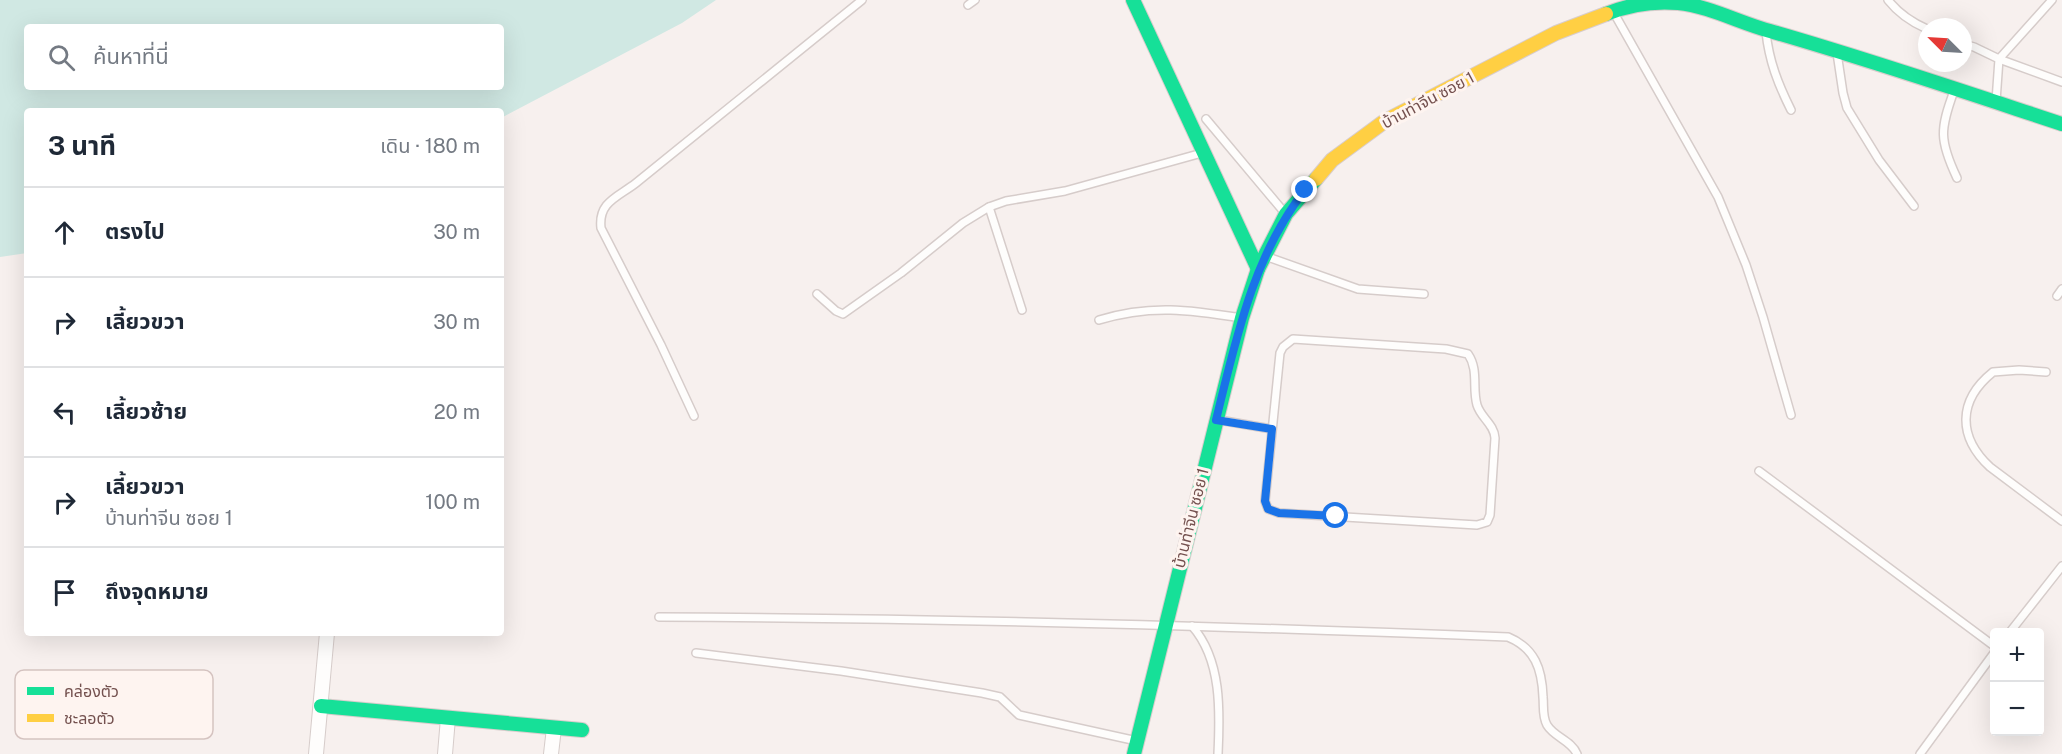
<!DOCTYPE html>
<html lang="th">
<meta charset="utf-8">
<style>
body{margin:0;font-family:"Public Sans","Noto Sans Thai",sans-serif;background:#f2f2f3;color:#1f2937}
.controls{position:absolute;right:18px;bottom:18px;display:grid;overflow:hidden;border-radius:6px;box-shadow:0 6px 24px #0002}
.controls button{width:54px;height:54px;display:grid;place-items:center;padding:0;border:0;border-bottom:2px solid #e0e1e3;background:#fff;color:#1f2937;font:30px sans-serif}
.compass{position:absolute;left:1918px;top:18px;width:54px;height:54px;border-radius:50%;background:#fff;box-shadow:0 6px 24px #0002;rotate:294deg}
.stop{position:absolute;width:18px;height:18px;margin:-14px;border:4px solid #1a73e8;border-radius:50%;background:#fff}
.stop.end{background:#1a73e8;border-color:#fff;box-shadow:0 2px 6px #0008}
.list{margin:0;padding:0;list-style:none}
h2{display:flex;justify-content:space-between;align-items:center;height:78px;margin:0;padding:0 24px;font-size:26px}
h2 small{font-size:20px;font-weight:400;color:#747a83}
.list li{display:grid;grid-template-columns:39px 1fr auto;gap:18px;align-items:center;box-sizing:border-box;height:90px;padding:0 24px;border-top:2px solid #e0e1e3}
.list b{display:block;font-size:22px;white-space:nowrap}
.list p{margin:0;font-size:20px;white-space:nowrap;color:#747a83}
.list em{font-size:20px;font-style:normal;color:#747a83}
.icon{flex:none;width:33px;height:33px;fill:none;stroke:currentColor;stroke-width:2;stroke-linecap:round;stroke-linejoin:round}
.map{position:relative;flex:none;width:2062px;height:754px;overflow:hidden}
.search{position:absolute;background:#fff;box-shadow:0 6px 24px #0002;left:24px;top:24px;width:480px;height:66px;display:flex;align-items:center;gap:15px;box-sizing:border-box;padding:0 21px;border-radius:6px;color:#747a83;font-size:22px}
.panel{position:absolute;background:#fff;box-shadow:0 6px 24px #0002;left:24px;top:108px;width:480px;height:528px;border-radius:6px}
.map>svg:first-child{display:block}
</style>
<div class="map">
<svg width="2062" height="754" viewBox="0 0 2062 754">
<rect width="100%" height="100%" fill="#f7f0ee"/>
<path fill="#d0e8e3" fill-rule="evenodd" d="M0,0H716L682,23L501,118V111H27V253L0,257ZM27,27H501V87H27Z"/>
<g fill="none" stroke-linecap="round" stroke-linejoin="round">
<defs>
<g id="lane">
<path d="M1888,0C1899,14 1911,22 1927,29"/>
<polyline points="2052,0 1999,59 2062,82"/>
<polyline points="968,5 975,0"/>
<polyline points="1614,13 1718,197 1746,265 1763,317 1791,415"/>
<path d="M1766,32C1769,61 1778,84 1791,110"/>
<polyline points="1963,44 1974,47 1999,59 1996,101"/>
<polyline points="1837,53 1843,93 1847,108 1879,160 1914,206"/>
<path d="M1954,91C1940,129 1939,140 1957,178"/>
<polyline points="1206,119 1284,212"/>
<polyline points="989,207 1022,310"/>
<polyline points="1265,256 1358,289 1424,294"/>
<polyline points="817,294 836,311 843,314 901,273 963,223 989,207 1006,201 1065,191 1202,153"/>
<polyline points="2057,296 2062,289"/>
<path d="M1099,320C1151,304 1190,310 1242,318"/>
<path d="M1293,339L1446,349L1468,354C1479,370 1472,388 1477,405C1481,418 1494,424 1495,438L1490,515L1487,522L1477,525L1279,513L1268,509L1265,501L1280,353L1283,347Z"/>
<path d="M2046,372L2019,370L1993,372C1957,401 1958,437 1990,467L2062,521"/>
<path d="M694,416L661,345L601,228C598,202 618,197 636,183L862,0"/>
<polyline points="1219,420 1272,429"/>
<polyline points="1759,471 1994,646"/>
<path d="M659,617C942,618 1225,626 1508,637C1535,648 1542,669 1543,697C1544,707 1542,716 1547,725C1554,737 1572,741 1577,754"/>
<path d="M1192,626C1222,660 1220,712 1218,754"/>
<polyline points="2010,632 2062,566"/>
<polyline points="696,653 841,671 982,693 1000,697 1019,715 1137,741"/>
<polyline points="1920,754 1994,653"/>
</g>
<g id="street">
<polyline points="316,754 327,633"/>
<polyline points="445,754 448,718"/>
<polyline points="551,754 554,728"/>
</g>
<g id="fast">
<polyline points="1133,0 1258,269"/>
<path d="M1606,14C1628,5 1654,1 1678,3C1709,6 1740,23 1770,31C1868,59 1965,92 2062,124"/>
<polyline points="321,706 582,730"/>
<polyline points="1134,754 1242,318 1258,269 1286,214 1316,179"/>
</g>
<polyline id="slow" points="1316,179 1332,160 1385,121 1556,33 1606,14"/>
</defs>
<use href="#lane" stroke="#d6ccca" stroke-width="10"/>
<use href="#street" stroke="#d6ccca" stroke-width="16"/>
<use href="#fast" stroke="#d8cdcc" stroke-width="16"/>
<use href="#slow" stroke="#d8cdcc" stroke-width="16"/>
<use href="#lane" stroke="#fefdfc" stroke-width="7"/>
<use href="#street" stroke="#fefdfc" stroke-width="14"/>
<use href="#fast" stroke="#16e098" stroke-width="14"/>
<use href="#slow" stroke="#ffcf43" stroke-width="14"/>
</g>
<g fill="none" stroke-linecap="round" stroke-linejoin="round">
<path stroke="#1a73e8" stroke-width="8" d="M1305,190C1253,256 1236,339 1216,420L1272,429L1265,501L1268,509L1279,513L1336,516"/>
</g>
<g text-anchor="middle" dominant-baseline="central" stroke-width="6" stroke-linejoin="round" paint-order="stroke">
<g font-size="16" fill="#74514f" stroke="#fef4f0">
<text transform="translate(1428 100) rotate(-28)">บ้านท่าจีน ซอย 1</text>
<text transform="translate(1191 518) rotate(-76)">บ้านท่าจีน ซอย 1</text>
</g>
</g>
<rect x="15" y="670" width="198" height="69" rx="9" fill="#fef4f0" stroke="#d5c3c0" stroke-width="1.5"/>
<rect x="27" y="687" width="27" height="8" fill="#16e098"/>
<rect x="27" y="714" width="27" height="8" fill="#ffcf43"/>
<g font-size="16" fill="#74514f">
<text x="64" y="697">คล่องตัว</text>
<text x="64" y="724">ชะลอตัว</text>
</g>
</svg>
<div class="controls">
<button>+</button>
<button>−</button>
</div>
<svg class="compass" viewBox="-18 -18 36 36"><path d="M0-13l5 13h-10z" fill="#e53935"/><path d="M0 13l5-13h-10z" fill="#747a83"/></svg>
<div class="stop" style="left:1336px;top:516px"></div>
<div class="stop end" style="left:1305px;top:190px"></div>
<div class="search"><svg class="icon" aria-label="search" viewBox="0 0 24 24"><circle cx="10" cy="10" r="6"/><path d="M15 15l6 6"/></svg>ค้นหาที่นี่</div>
<section class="panel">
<h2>3 นาที<small>เดิน · 180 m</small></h2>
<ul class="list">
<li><svg class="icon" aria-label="ahead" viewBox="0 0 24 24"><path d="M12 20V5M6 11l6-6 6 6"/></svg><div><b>ตรงไป</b></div><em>30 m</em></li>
<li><svg class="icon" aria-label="right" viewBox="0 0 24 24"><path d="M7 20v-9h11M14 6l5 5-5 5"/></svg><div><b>เลี้ยวขวา</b></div><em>30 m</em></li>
<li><svg class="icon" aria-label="left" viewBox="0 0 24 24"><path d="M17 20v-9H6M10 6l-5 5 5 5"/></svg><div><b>เลี้ยวซ้าย</b></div><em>20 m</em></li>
<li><svg class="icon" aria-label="right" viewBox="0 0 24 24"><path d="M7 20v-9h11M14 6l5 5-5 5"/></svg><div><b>เลี้ยวขวา</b><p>บ้านท่าจีน ซอย 1</p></div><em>100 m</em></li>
<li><svg class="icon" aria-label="arrive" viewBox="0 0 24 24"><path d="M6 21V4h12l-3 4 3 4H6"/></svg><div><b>ถึงจุดหมาย</b></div></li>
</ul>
</section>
</div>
